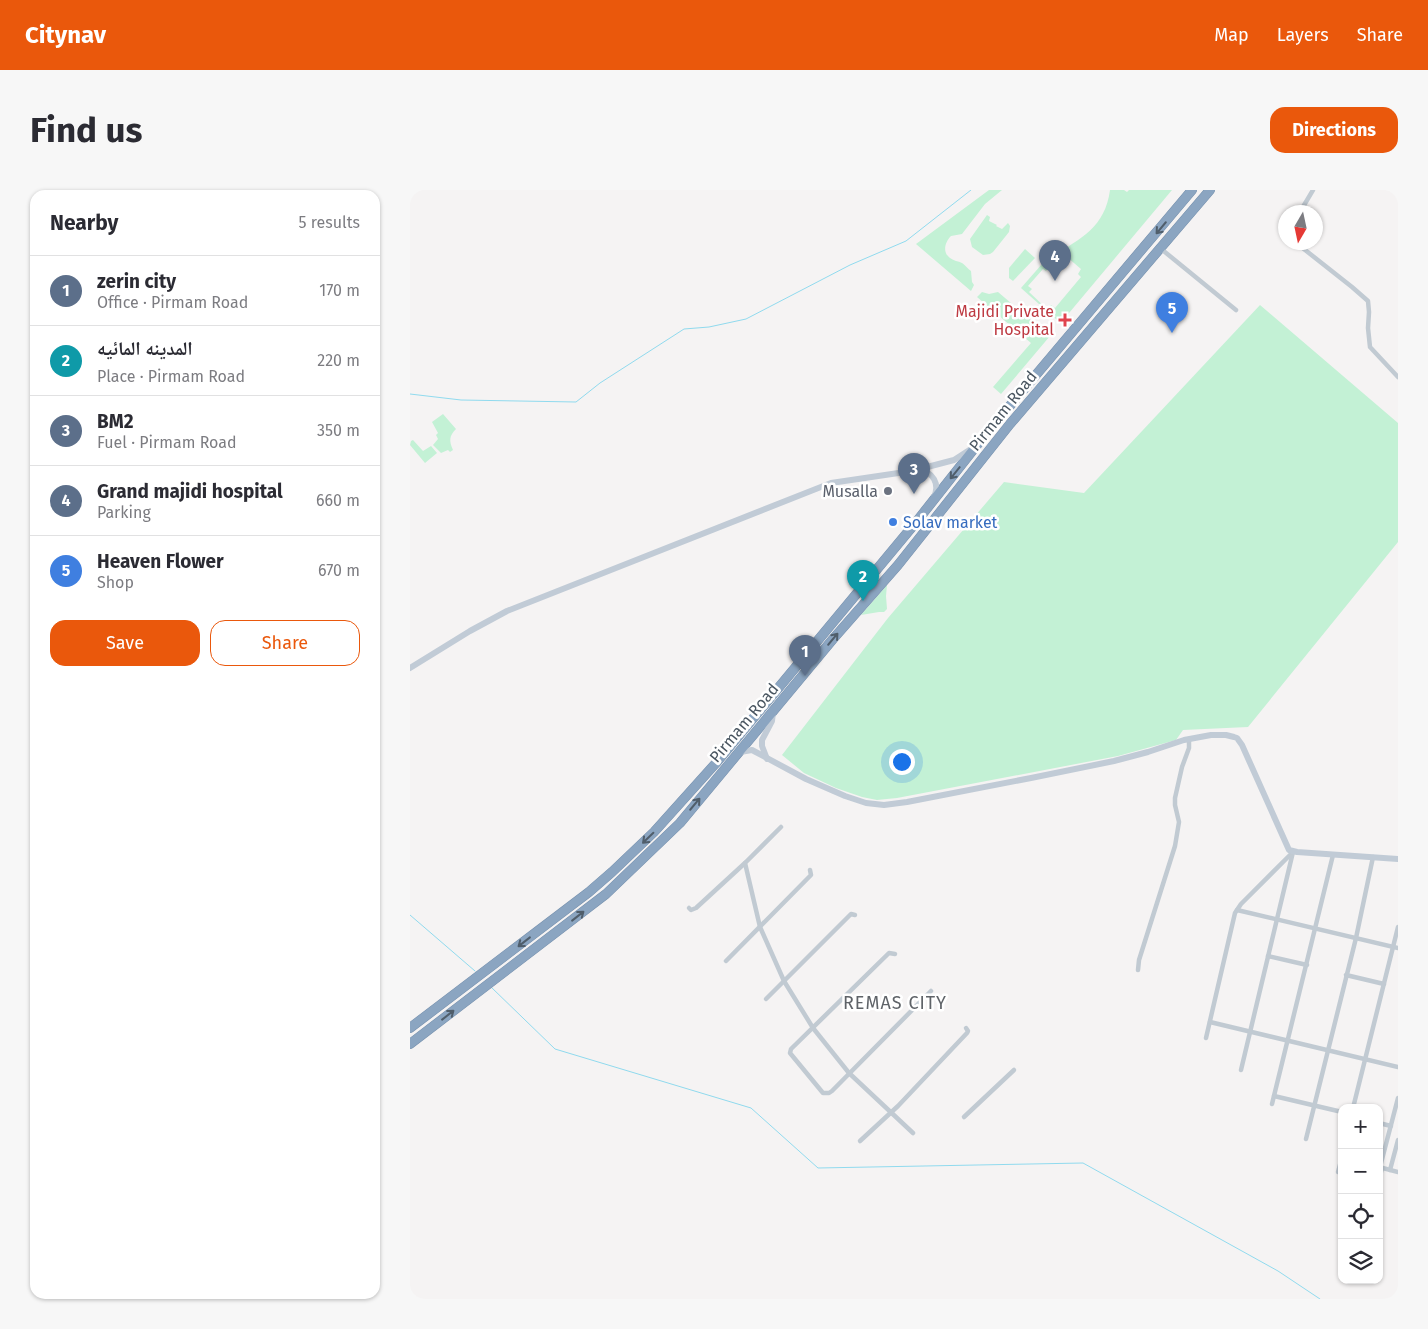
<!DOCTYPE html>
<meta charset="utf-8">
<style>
body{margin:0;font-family:"Fira Sans","Noto Naskh Arabic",sans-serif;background:#f7f7f7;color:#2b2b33}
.controls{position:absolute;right:15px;bottom:15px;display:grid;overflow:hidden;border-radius:10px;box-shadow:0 1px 4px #0004}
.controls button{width:45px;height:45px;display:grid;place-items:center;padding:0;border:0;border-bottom:1px solid #e1e1e2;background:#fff;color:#2b2b33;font:25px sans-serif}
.compass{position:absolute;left:868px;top:15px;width:45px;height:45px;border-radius:50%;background:#fff;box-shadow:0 1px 4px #0004;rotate:189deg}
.you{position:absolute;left:491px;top:571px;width:18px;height:18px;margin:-12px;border:4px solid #fff;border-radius:50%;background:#1a73e8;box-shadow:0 0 0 8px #1a73e833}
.badge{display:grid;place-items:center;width:32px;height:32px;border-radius:50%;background:#ea580c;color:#fff;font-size:16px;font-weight:700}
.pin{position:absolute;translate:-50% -41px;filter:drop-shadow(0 1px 2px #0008)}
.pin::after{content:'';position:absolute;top:26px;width:18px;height:15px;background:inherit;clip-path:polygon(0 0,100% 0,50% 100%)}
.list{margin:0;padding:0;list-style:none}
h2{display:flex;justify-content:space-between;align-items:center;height:65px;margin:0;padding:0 20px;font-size:21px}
h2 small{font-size:16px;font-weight:400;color:#7c7c81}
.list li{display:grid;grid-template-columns:32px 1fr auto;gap:15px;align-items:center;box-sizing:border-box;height:70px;padding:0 20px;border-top:1px solid #e1e1e2}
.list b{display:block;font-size:19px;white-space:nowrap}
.list p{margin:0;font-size:16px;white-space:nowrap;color:#7c7c81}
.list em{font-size:16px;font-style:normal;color:#7c7c81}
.actions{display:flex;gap:10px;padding:15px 20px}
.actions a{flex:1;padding:11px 0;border:1px solid #ea580c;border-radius:15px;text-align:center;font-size:18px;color:#ea580c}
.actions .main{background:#ea580c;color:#fff}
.icon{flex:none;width:28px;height:28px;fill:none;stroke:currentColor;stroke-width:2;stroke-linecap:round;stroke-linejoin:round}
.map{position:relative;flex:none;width:988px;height:1109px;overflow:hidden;border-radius:15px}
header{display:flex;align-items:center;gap:30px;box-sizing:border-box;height:70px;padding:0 25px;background:#ea580c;color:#fff}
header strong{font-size:24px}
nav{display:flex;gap:28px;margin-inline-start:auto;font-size:18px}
.intro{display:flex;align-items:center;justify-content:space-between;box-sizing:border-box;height:120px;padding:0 30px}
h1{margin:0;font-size:35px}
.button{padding:12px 22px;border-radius:15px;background:#ea580c;color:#fff;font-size:18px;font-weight:700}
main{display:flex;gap:30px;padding:0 30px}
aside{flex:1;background:#fff;border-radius:15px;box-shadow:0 1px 4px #0004}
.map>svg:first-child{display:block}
</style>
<header>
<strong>Citynav</strong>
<nav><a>Map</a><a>Layers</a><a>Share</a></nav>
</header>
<div class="intro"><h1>Find us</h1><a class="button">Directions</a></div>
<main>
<aside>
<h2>Nearby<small>5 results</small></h2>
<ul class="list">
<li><span class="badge" style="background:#5c6f8a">1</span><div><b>zerin city</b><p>Office · Pirmam Road</p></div><em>170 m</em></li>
<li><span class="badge" style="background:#0f9aa8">2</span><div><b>المدينه المائيه</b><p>Place · Pirmam Road</p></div><em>220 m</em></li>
<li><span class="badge" style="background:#5c6f8a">3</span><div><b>BM2</b><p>Fuel · Pirmam Road</p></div><em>350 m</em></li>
<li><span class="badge" style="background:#5c6f8a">4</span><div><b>Grand majidi hospital</b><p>Parking</p></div><em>660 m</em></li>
<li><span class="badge" style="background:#3f7fe0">5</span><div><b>Heaven Flower</b><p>Shop</p></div><em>670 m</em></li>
</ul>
<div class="actions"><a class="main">Save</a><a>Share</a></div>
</aside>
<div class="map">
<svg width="988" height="1109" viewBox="0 0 988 1109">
<rect width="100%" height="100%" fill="#f5f3f3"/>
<g fill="#c3f1d5">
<path d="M579,0H592L575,14L552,44L541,46C535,52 532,62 540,68C544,71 548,71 552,73C555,75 558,79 561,81L562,92L564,95L561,101L506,54Z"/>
<path d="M700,0H714L717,2L719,0H762L654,129L651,126L647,130L611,98L632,74L638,78L636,81L633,79L618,96L622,99L619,102L637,119L641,115L645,118L671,87L668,84L671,79L657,67L647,69L643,72L641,67C670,49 695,38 700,0Z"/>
<polygon points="577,25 580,27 579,31 587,35 586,36 592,39 598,33 600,36 599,42 583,62 580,64 573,65 562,57 560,49"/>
<polygon points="615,59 625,68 603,91 599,88 599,78"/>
<polygon points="572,102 579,104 588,102 640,146 591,204 583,197 621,153 567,107"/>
<polygon points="850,115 988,233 988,352 838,537 773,540 766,550 708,566 487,608 467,610 452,607 426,598 394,583 372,565 478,428 594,292 674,303"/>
<path d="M33,224L46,239C39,246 39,251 43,260L40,262L38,260L31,263L23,255L28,249L26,245L28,243L22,232Z"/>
<polygon points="3,250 13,261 21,256 27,263 15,273 0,255 1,251"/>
<polygon points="477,395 476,406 477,419 474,422 469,422 451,425"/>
</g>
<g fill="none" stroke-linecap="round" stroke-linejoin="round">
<g stroke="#90daee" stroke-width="1">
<polyline points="0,204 51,210 166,212 190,193 274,139 299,137 336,129 440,75 496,51 561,0"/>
<polyline points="0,725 65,781"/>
<polyline points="81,797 145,859 341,918 408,978 673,973 868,1081 910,1109"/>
</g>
<defs>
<g id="highway">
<polyline points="0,838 179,702 202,682 244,642 306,573 507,331 571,250 782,0"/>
<polyline points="0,854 196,704 270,633 423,449 488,375 600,234 800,0"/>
</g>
</defs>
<use href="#highway" stroke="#7690ad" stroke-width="10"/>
<g stroke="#c1cad2" stroke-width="4.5">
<polyline points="890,22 903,0"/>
<polyline points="885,52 942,97 958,111 959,122 958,138 960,157 988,187"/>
<polyline points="750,58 826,120"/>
<polyline points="371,637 335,673 350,737 374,791 403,838 439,883 503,943"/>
<polyline points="279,718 281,720 286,718 335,673"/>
<polyline points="827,720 988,758"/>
<polyline points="485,764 479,763 381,859 380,863 413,903 419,903 422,901 521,801"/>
<polyline points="858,766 897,775"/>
<polyline points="316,771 401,685 400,680"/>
<polyline points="728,780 729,770 765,656 769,632 765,615 765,608 772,577 779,558 779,549"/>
<polyline points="936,785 974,794"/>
<polyline points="356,809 441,724 445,725"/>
<polyline points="800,832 988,877"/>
<polyline points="796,848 825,723 831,714 882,663"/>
<polyline points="831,880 883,662"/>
<polyline points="864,906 932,922"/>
<polyline points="862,914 923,665"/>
<polyline points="943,918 988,737"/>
<polyline points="554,927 604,880"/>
<polyline points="969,933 981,936"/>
<polyline points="896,949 946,748 963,667"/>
<polyline points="450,951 488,916 557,843 558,841 556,838"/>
<polyline points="969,977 988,982"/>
<polyline points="970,977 988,908"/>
<polyline points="980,980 988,950"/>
<polyline points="928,982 932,967"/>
<polyline points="969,990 972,978"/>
</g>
<g stroke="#c1cbd6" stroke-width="6">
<path d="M509,281C523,281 530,294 524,307"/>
<polyline points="0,478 60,441 97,421 421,293 502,281 544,270 561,259"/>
<polyline points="330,562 342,560 396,589 435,606 456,613 474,615 497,612 621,588 704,571 738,562 774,550 801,545 816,545 824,547 827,548 832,555 879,660 887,662 988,669"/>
<polyline points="357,569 352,556 352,550 362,531 363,522"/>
</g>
<use href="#highway" stroke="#8ba5c1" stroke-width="9"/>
</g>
<defs><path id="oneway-shaft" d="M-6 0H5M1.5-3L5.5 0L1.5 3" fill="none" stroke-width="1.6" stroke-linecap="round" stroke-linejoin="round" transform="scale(1.25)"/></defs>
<g stroke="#505e6b">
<use href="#oneway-shaft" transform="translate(751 38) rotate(130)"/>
<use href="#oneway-shaft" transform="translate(545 283) rotate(129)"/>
<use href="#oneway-shaft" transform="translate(423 449) rotate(-50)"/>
<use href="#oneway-shaft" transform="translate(285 614) rotate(-50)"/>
<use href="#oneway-shaft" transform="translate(238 648) rotate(136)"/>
<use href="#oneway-shaft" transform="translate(168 726) rotate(-38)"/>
<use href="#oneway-shaft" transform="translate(114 752) rotate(142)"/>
<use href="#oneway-shaft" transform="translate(38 825) rotate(-38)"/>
</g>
<path fill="#e0444e" stroke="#fff" stroke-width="2" d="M652.5 122.5h5v5h5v5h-5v5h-5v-5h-5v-5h5z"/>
<circle fill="#6b7280" stroke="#fff" stroke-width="2" cx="478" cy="301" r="5"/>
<circle fill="#3f7fe0" stroke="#fff" stroke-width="2" cx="483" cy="332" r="5"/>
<g text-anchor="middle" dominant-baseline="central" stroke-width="5" stroke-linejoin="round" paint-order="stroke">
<g font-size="16" fill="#be3a42" stroke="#fff" text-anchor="end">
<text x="644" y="121">Majidi Private<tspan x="644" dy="18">Hospital</tspan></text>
</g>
<g font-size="16" fill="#4a5661" stroke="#fff">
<text transform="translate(593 221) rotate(-51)">Pirmam Road</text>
<text transform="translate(334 533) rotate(-50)">Pirmam Road</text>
</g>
<g font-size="16" fill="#5b616d" stroke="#fff" text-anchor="end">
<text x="468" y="301">Musalla</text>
</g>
<g font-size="16" fill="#366cbe" stroke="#fff" text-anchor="start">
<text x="493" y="332">Solav market</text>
</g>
<g font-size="18" letter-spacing="1" fill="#5f6368" stroke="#fff">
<text x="485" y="813">REMAS CITY</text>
</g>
</g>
</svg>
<div class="controls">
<button>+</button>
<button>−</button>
<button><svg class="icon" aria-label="locate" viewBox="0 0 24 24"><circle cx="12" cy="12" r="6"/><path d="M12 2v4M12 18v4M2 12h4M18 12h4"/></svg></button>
<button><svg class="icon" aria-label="layers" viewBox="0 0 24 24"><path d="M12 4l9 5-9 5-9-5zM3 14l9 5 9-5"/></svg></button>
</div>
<svg class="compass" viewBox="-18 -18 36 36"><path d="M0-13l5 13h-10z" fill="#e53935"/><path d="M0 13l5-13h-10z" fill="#7c7c81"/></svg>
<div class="you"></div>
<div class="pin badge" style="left:395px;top:486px;background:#5c6f8a">1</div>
<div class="pin badge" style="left:453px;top:411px;background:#0f9aa8">2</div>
<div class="pin badge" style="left:504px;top:304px;background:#5c6f8a">3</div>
<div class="pin badge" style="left:645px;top:91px;background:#5c6f8a">4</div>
<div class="pin badge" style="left:762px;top:143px;background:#3f7fe0">5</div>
</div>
</main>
